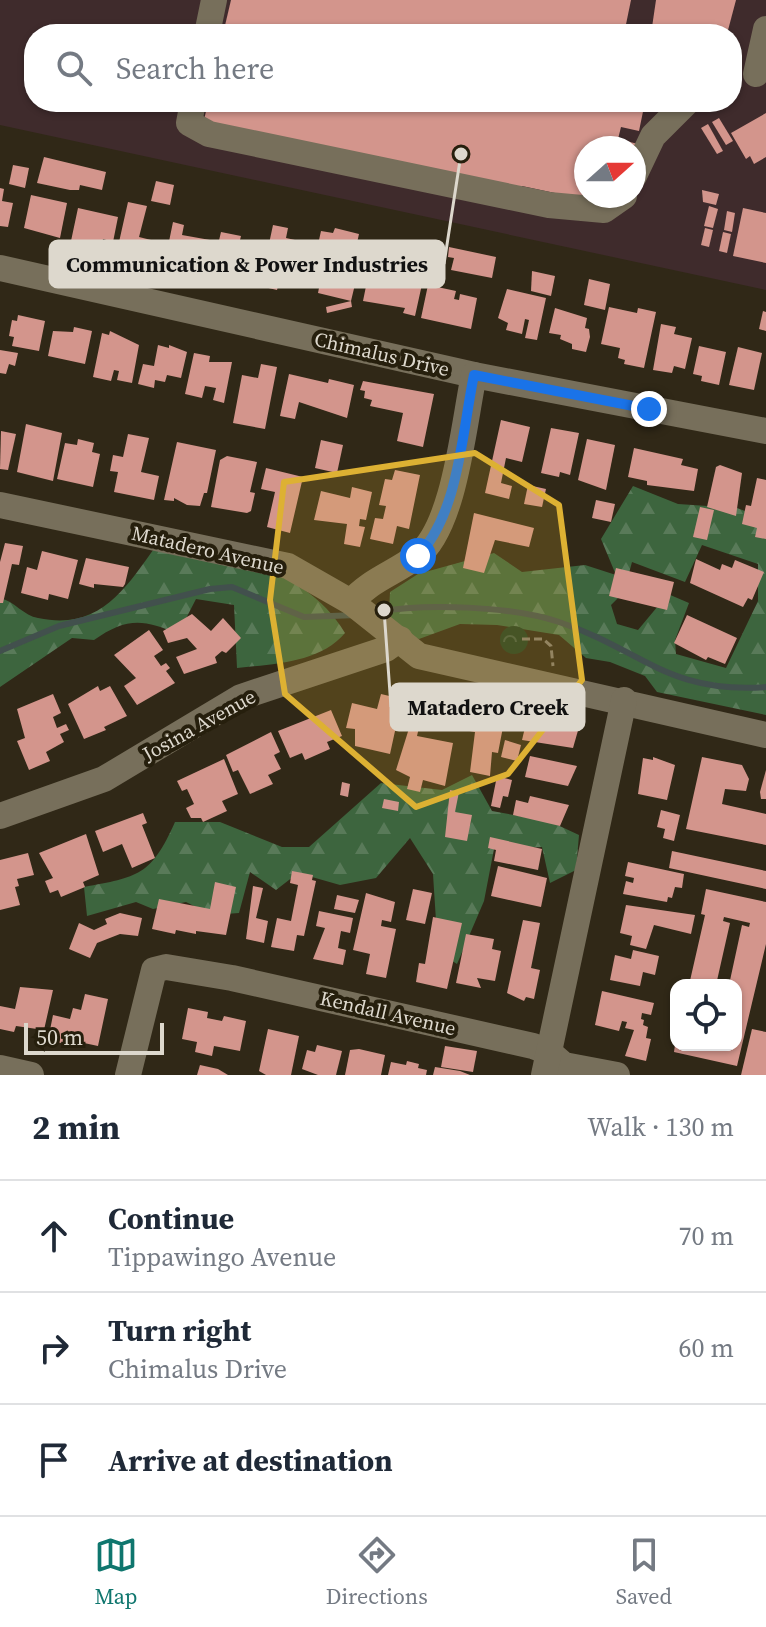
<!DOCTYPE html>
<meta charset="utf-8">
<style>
body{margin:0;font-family:"Source Serif 4",serif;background:#f2f2f3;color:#1f2937}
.controls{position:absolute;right:24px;bottom:24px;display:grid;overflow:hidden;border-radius:16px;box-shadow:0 2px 6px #0004}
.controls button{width:72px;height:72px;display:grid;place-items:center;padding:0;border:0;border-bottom:2px solid #e0e1e3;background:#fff;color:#1f2937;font:40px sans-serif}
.compass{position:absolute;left:574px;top:136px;width:72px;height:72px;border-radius:50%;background:#fff;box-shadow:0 2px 6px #0004;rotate:69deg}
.scale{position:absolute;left:24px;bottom:20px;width:140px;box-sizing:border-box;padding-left:8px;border:4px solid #ddd8cd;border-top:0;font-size:22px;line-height:28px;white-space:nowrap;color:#ddd8cd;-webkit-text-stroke:6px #261f0d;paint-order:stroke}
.stop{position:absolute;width:24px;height:24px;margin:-18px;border:6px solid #1a73e8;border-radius:50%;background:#fff}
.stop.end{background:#1a73e8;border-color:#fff;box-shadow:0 2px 8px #0008}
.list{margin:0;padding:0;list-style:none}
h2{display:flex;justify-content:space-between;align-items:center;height:104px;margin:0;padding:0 32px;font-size:34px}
h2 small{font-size:26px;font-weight:400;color:#747a83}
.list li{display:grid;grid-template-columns:52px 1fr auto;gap:24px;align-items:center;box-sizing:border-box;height:112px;padding:0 32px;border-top:2px solid #e0e1e3}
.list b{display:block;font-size:30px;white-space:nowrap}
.list p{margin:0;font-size:26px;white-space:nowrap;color:#747a83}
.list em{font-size:26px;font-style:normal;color:#747a83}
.icon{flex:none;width:44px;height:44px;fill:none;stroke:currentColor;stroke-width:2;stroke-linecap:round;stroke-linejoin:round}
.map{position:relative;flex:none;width:766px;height:1075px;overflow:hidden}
.search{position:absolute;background:#fff;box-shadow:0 2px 6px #0004;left:24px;right:24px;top:24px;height:88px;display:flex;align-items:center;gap:20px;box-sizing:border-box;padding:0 28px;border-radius:32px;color:#747a83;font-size:30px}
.sheet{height:440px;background:#fff}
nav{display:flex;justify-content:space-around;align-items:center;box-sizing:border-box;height:112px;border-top:2px solid #e0e1e3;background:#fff;font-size:22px;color:#747a83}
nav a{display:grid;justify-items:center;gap:4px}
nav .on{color:#0f766e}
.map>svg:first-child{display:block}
</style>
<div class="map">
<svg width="766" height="1075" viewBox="0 0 766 1075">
<defs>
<pattern id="forest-firs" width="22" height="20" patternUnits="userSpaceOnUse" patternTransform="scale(2)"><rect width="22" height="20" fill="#3d653e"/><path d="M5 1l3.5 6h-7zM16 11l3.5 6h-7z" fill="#597a59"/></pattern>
<pattern id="park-crowns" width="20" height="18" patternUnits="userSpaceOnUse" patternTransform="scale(2)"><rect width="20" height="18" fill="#213e22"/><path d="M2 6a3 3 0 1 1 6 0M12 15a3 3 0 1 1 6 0" fill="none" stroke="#415941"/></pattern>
</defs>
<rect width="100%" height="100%" fill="#302817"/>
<path fill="#3f2b2c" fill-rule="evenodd" d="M0,0H766V290L0,125ZM34,34H732V102H34ZM586,148H634V196H586Z"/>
<g fill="url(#forest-firs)" fill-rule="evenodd">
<path d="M633,486L678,504L737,508L766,519V715L657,692L645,676L610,662L586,658L559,635L497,625L460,624L419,639L388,628L390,592L418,574L494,553L522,572L585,565L616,575L601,539ZM702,545L758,564V601L726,668L676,654L675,640L689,603L668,594L638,630L617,624L611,605L624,592L632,562L685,582Z"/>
<path d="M156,546C229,561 303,564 345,633C320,663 273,664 237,668L234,605L196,599L178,634C143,618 125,618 94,640L72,638L0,687V598C14,601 24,616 38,618C100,631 125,589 156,546Z"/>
<path d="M472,775L492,811L551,822L579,835L576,870L550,883L542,847L494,849L484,901L457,964L438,952L433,874L410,838L376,878L340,885L298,873L276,890L250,872L239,913L212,915L186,902L153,909L136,902L87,916L84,887C138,877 151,876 175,822H220L282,847H309L381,783L442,790Z"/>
</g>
<circle fill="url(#park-crowns)" cx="514" cy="640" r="14"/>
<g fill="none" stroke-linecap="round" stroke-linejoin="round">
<g stroke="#42504d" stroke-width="6">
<path d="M376,612C426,603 510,606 559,622C641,649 667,694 766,687"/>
<polyline points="0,651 59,626 210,589 232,587 304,617 357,615"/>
</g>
</g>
<g fill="#d3958c">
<polygon points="231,0 631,0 624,34 223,34"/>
<polygon points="656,0 736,0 727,34 651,34"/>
<polygon points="208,102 645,102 639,131 621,127 618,139 638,144 634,148 586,148 586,196 603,196 602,203 522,186 520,192 203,125"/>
<polygon points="766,113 766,157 754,164 750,156 746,159 731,133"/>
<polygon points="719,118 733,141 726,145 712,122"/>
<polygon points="708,124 723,151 717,154 701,128"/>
<polygon points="44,157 106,172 102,190 80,185 79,190 70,190 37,183"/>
<polygon points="13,165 29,168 25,188 9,184"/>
<polygon points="156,181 174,185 170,205 151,201"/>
<polygon points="0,188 4,189 2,201 13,203 8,227 0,226"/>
<polygon points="702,190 719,194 716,205 703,202"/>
<polygon points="31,195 67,203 60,238 24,228"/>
<polygon points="128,202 147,206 139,237 155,241 151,259 117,251"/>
<polygon points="709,206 718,209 713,228 704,226"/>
<polygon points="78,208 118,217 113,242 103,239 102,244 90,242 89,246 71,241"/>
<polygon points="743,208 766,213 766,263 733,256"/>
<polygon points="727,211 735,213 732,232 724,230"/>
<polygon points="173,222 184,225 182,235 210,240 205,269 165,261"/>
<polygon points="273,225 288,228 286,238 295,240 293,246 305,248 300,274 282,270 277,290 260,286"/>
<polygon points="335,228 359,234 350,274 357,276 351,301 318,293 323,267 318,283 310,281 321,231 333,233"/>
<polygon points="705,228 713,230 709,247 701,245"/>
<polygon points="221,232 241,236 238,248 256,252 250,280 235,277 232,271 212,270"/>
<polygon points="723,232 731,234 727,253 719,251"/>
<polygon points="374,247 398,252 397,258 411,261 412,253 428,257 415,316 403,313 405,308 363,301"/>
<polygon points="449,247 496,257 492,278 451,270 454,258 448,257"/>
<polygon points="532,271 555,276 551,296 531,291"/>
<polygon points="589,279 610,284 605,310 584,305"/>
<polygon points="428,285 456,291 454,299 459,300 460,294 477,298 471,329 421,318"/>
<polygon points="507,289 546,298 537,340 525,338 529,320 525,319 522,334 506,330 508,323 498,318"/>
<polygon points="351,301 352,307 327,313 326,307"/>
<polygon points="609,307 637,313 638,308 656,312 644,368 624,364 625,360 618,358 620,348 601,344"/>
<polygon points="555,308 587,318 585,328 589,329 590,337 586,352 572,349 572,344 560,339 561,335 549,333"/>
<polygon points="763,311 766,312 766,331 759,329"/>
<polygon points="18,315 45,321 39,351 12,346 14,337 9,336 12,320 17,321"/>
<polygon points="661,324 676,327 674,334 692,338 685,369 674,366 672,373 653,370"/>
<polygon points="74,327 92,331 85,364 48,356 53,331 73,332"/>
<polygon points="110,331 139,345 132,383 117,380 119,371 114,370 111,381 93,377 102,333 109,335"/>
<polygon points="158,345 169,348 169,345 187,352 181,378 167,375 165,382 155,380 154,388 138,384 143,364 154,366"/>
<polygon points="699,346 726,352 719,385 701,381 702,376 693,374"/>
<polygon points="738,347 762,353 754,390 729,385"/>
<polygon points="0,350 18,353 15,366 9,364 6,374 0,373"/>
<polygon points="194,353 210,356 209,362 232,362 224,403 213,400 216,388 205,386 202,398 185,394"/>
<polygon points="261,364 277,367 265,429 233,423 242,375 258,378"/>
<polygon points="289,374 328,383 329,379 354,385 347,418 299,402 295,419 280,416"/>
<polygon points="363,381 434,394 423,447 397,441 403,413 370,406 372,400 364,398 365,391 360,390"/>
<polygon points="501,420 530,427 522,462 506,458 501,483 512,486 509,499 485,493"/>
<polygon points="26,424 62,433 53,481 17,472"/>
<polygon points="551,428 579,433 570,475 560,472 559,477 541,473"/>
<polygon points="1,431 16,434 8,470 0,469"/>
<polygon points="128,434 149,438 141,472 159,476 154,500 114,492 118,472 110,471 113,455 123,457"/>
<polygon points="78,439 94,443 92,452 100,454 93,487 57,479 65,443 77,445"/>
<polygon points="587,439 615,445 606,490 578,480"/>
<polygon points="321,440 343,445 337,473 315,468"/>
<polygon points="177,442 216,450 207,493 204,493 200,506 187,505 174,498 174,501 164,500"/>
<polygon points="634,448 683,459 681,465 698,469 694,491 647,485 647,481 628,477"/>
<polygon points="227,456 257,462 250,492 255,493 251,511 247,513 211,507 220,460"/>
<polygon points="720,465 742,473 736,516 707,507 716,467"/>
<polygon points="266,468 303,477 290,533 267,527 275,492 261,489"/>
<polygon points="395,470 420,475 409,529 397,526 393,544 370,539 375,518 383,519 386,506 379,505 385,479 392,480"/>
<polygon points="757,478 766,480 766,539 755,537 757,528 742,524 746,505 751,506"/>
<polygon points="528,485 546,489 542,507 524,504"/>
<polygon points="352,487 372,492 366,520 360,519 359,526 365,527 360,547 344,544 347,524 314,520 321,491 350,498"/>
<polygon points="596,500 615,504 611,522 592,518"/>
<polygon points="700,507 714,510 707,540 693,537"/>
<polygon points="474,513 534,528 529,547 495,540 484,573 463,568"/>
<polygon points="5,543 23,546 19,565 12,564 3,603 0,603 0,562"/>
<polygon points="42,551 78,560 68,599 49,594 48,600 21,593 27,567 37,570"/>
<polygon points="86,558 129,567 125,584 123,587 94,584 94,588 79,584"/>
<polygon points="696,559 720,570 722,564 732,568 735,560 764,572 752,600 748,598 743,607 690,583"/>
<polygon points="616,568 674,582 667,610 609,596"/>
<polygon points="192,614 211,631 223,618 241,638 226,653 222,651 215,657 217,663 184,674 176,657 197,649 187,638 168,643 163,631"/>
<polygon points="687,615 737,638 725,664 708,657 706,660 674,643"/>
<polygon points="149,630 163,650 154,656 161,666 166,663 170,668 166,671 175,683 137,705 124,686 136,678 114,655"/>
<polygon points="98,686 100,691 110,686 127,716 104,727 106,730 84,739 68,704"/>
<polygon points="53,694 61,713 53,717 57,728 66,724 69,730 60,734 64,742 46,752 50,761 29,770 17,741 25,738 17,709"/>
<polygon points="381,694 402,699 390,754 355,746 355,729 346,728 352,703 377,709"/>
<polygon points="408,699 431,703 425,724 420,723 417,736 453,743 445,786 423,780 420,792 407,789 410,777 396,770 411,722 403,721"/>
<polygon points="469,709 495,716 494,726 503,727 498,753 492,752 490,776 470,772 475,732 464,730"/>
<polygon points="331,710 342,736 327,742 330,749 305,760 302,753 290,758 278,731"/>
<polygon points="528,715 579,727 573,748 522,740"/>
<polygon points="271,732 280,752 274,755 281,769 268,775 273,784 250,794 238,770 233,772 226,755"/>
<polygon points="505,740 521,745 517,761 501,757"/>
<polygon points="530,756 577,766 568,786 525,777"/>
<polygon points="653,757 675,765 667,800 638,794 643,758 653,760"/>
<polygon points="702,757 742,765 749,779 746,791 725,789 722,804 766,814 766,845 686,829"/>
<polygon points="224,759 238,794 222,801 227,811 203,822 201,818 191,818 186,808 194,804 187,789 182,791 177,781"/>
<polygon points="766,770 766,799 761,799 760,792"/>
<polygon points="497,776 512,780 508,797 503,796 500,808 491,806"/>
<polygon points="342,782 350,784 348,797 340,795"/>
<polygon points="450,790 459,792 455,812 472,815 467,841 445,837"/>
<polygon points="530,796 569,805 560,826 513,815 516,800 528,803"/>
<polygon points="384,799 399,802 398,811 382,808"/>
<polygon points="661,810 680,815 674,841 663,838 665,829 657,827"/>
<polygon points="143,813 147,823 142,825 155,858 132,868 122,844 103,852 95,831"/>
<polygon points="86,834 99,875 83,882 85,887 61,897 58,890 50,893 45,881 53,878 39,853"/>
<polygon points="490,837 542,849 538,870 494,861 496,850 488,848"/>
<polygon points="672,851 766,871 766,889 669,868"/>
<polygon points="28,853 34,875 17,879 19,886 15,887 20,905 0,910 0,860"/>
<polygon points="628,862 684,874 682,888 675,887 672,898 668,897 667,902 623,894 626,881 633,883 634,878 625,876"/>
<polygon points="498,866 547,878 541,907 491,896"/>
<polygon points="292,871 313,875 312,880 316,881 304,936 297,935 294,951 271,947 277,918 291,921 298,885 290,883"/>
<polygon points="215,882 236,887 226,935 196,931 196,934 176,930 175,934 152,929 159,899 210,909"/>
<polygon points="253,886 263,888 256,918 268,921 264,943 246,939"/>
<polygon points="413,889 432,893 425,924 406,920"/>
<polygon points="706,889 766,902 766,944 737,1066 674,1052 675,1045 736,1045 738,1037 736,985 729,985 742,925 749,927 750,923 724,917 723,921 730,923 716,985 689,985 705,915 701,914"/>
<polygon points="366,893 395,902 391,922 382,920 381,926 396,929 386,978 366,974 370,954 353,950"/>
<polygon points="337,895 359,900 355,913 334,909"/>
<polygon points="626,905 695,915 691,934 654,925 646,949 630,945 632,936 620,933"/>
<polygon points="319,911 353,918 350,933 341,931 338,948 346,950 343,965 313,959 325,928 316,926"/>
<polygon points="120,913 142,918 138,936 120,934 97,943 90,958 69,949 79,923 94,930 107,924 105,919"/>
<polygon points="433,917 462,923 447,989 416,982 419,963 425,964"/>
<polygon points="523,920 540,923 531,968 540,970 534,999 526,997 524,1001 507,993"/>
<polygon points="466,934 494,939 492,949 501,951 495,981 477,978 481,988 456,983"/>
<polygon points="633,950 659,956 655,975 643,972 640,986 610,980 615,955 631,959"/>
<polygon points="20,987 53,990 44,1030 16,1026 14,1032 0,1029 0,1006 15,1009"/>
<polygon points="602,991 654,1003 651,1015 642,1013 641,1019 644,1020 643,1025 648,1027 646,1038 651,1039 646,1061 625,1056 634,1030 625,1028 627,1022 622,1021 619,1031 595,1025"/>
<polygon points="85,994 108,999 98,1046 84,1043 83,1048 48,1040 53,1015 70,1019 73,1008 81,1010"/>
<polygon points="188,1008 208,1012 207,1018 222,1021 224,1016 246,1021 240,1051 214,1046 212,1056 195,1052 197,1042 182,1039"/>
<polygon points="268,1029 299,1036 291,1075 266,1075 259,1071"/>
<polygon points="752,1029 766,1032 766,1075 741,1075"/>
<polygon points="317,1045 342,1051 336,1075 318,1075 302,1069 307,1050 315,1052"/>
<polygon points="445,1046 477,1051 473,1072 441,1067"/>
<polygon points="359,1049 385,1055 381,1075 345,1075 350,1050"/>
<polygon points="407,1061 419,1064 418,1068 427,1070 426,1075 388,1075 391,1062 406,1065"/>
<polygon points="200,1065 218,1069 228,1075 197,1075"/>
<polygon points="435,1067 460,1071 470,1075 433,1075"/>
</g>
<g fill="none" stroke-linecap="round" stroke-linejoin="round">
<polyline stroke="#817a6c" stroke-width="3" stroke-dasharray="8 4" stroke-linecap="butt" points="522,639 543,639 551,646 553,666"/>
<g stroke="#776f5b" stroke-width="26">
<polyline points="207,34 214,0"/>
<polyline points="756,74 766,29"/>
<polyline points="193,102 189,123 209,134 549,205 604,210 624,196"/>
<polyline points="634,176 653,136 687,102"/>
<polyline points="0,268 474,375 766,431"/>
<polyline points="0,505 288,566 351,602 419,656 766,735"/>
<path d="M351,602C370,580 395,573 417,556C455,528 464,421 474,375"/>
<polyline points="0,816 104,779 241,697 386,649 400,639"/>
<polyline points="0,1068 31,1075"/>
<polyline points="128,1075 154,970 166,967 232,978 533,1046 549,1052 564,1065 617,1075"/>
<polyline points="544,1075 624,700"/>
</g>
</g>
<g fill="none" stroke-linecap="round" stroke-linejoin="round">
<path stroke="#1a73e8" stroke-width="10" d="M418,556C459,513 462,432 474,375L649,409"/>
</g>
<path fill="#ddb133" fill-opacity="0.2" stroke="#ddb133" stroke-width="6" stroke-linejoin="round" d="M475,453L559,505L582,680L508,774L416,807L285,694L270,600L284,482Z"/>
<g text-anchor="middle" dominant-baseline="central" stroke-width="8" stroke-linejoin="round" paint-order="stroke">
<g font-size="20" fill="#ddd8cd" stroke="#261f0d">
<text transform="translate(382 354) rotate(13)">Chimalus Drive</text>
<text transform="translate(208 550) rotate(13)">Matadero Avenue</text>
<text transform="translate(199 725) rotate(-29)">Josina Avenue</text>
<text transform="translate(388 1013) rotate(13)">Kendall Avenue</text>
</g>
</g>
<path fill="none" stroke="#ddd8cd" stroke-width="3" d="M461 154L444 264M384 610L391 707"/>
<g fill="#ddd8cd" stroke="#261f0d" stroke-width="3">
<circle cx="461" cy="154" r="8"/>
<circle cx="384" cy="610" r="8"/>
</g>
<g fill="#ddd8cd" stroke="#ddd8cd" stroke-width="3">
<rect x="50" y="241" width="394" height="46" rx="8"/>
<rect x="391" y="684" width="193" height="46" rx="8"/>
</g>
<g font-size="22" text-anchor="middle" font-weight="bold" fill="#111">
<text x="247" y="272">Communication &amp; Power Industries</text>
<text x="488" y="715">Matadero Creek</text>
</g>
</svg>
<div class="controls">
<button><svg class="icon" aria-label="locate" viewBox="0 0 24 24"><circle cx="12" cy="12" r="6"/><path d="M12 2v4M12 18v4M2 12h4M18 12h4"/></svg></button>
</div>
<svg class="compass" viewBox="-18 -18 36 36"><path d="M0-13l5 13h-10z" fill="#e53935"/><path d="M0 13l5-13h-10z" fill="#747a83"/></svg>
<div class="scale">50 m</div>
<div class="stop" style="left:418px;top:556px"></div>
<div class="stop end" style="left:649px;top:409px"></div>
<div class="search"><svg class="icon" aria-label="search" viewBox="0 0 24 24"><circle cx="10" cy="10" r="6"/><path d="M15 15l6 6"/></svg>Search here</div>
</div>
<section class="sheet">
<h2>2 min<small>Walk · 130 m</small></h2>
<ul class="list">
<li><svg class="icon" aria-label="ahead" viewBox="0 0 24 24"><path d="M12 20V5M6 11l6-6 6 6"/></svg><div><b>Continue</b><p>Tippawingo Avenue</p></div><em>70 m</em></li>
<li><svg class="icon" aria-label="right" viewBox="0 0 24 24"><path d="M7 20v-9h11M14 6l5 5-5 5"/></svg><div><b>Turn right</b><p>Chimalus Drive</p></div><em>60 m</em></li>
<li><svg class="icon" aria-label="arrive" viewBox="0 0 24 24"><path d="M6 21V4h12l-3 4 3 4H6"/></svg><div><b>Arrive at destination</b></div></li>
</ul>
</section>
<nav>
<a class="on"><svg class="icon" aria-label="map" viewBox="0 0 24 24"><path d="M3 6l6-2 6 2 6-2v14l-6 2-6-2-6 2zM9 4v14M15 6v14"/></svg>Map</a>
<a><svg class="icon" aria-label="directions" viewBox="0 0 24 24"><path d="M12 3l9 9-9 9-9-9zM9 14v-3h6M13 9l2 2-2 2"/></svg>Directions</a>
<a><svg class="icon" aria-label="saved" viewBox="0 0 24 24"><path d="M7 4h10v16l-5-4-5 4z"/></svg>Saved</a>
</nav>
